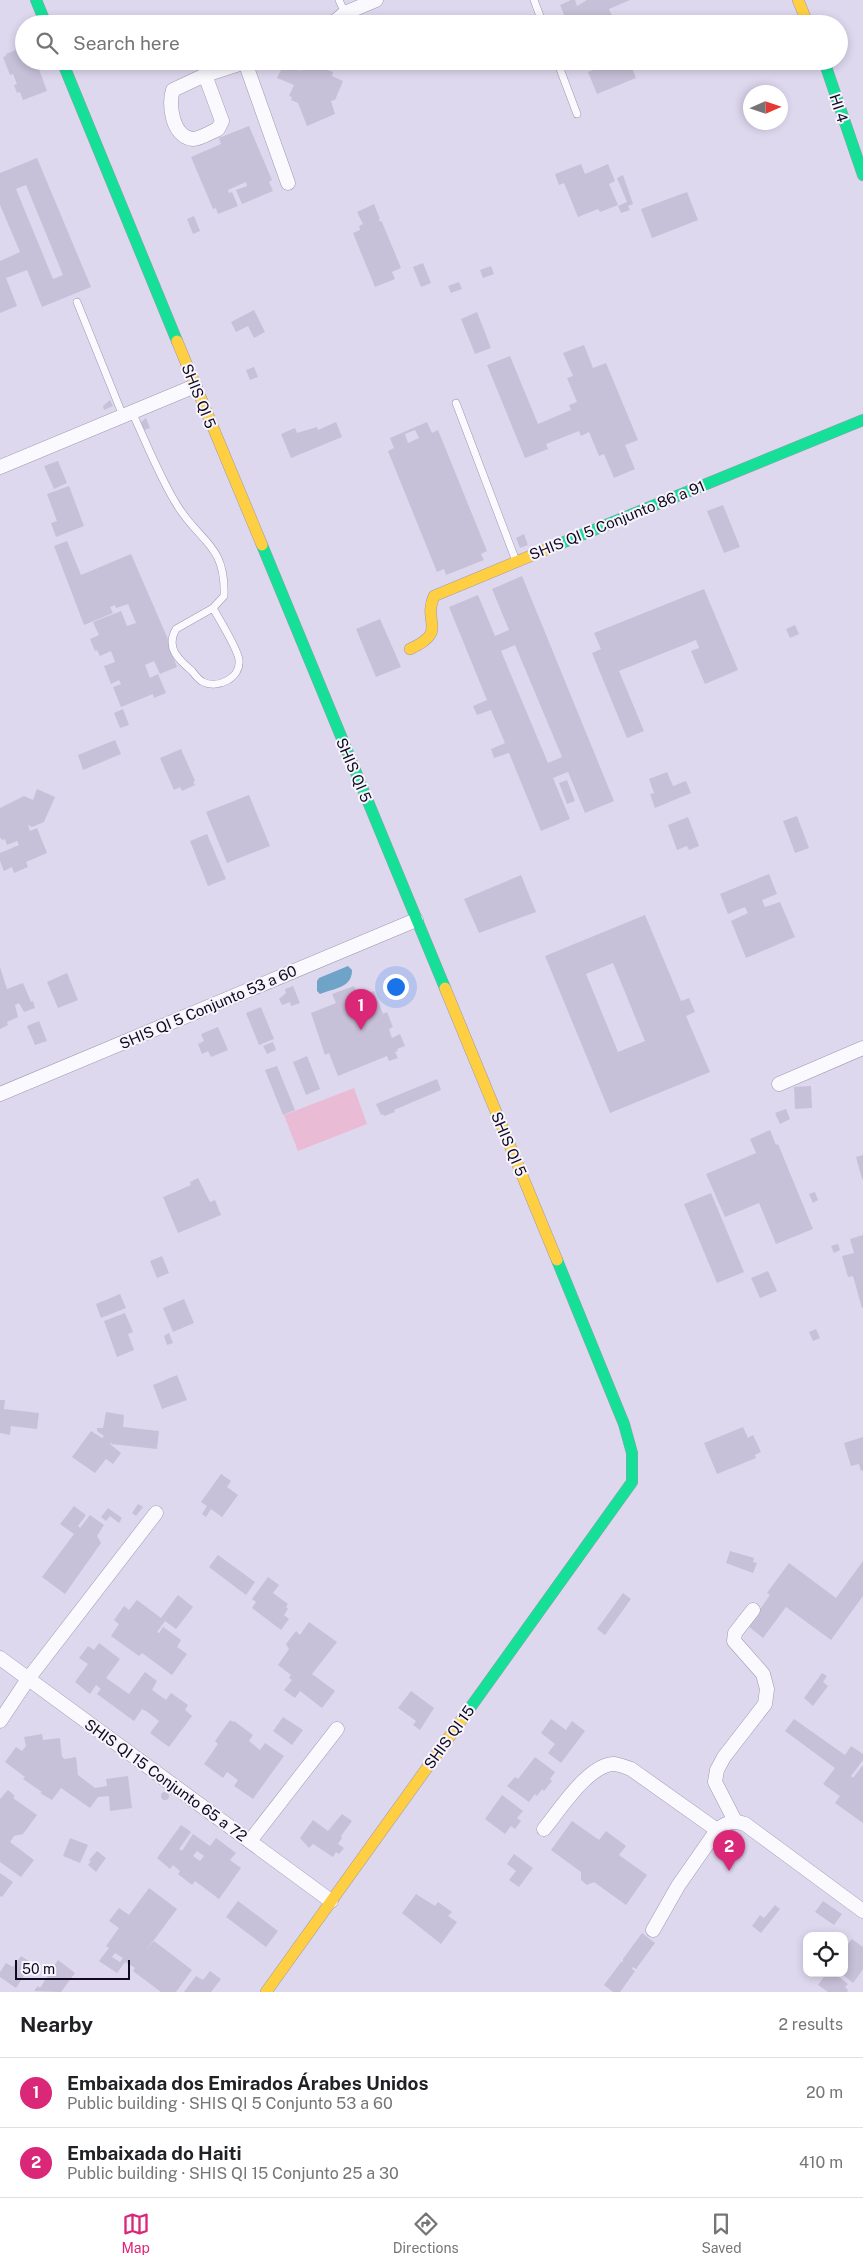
<!DOCTYPE html>
<meta charset="utf-8">
<style>
body{margin:0;font-family:"Public Sans",sans-serif;background:#f2f2f2;color:#202124}
.controls{position:absolute;right:15px;bottom:15px;display:grid;overflow:hidden;border-radius:10px;box-shadow:0 2px 8px #0003}
.controls button{width:45px;height:45px;display:grid;place-items:center;padding:0;border:0;border-bottom:1px solid #e0e0e0;background:#fff;color:#202124;font:25px sans-serif}
.compass{position:absolute;left:743px;top:85px;width:45px;height:45px;border-radius:50%;background:#fff;box-shadow:0 2px 8px #0003;rotate:87deg}
.scale{position:absolute;left:15px;bottom:12px;width:115px;box-sizing:border-box;padding-left:5px;border:2px solid #110821;border-top:0;font-size:14px;line-height:18px;white-space:nowrap;color:#110821;-webkit-text-stroke:4px #f7f5fc;paint-order:stroke}
.you{position:absolute;left:395px;top:986px;width:18px;height:18px;margin:-12px;border:4px solid #fff;border-radius:50%;background:#1a73e8;box-shadow:0 0 0 8px #1a73e833}
.badge{display:grid;place-items:center;width:32px;height:32px;border-radius:50%;background:#db2777;color:#fff;font-size:16px;font-weight:700}
.pin{position:absolute;translate:-50% -41px;filter:drop-shadow(0 1px 2px #0008)}
.pin::after{content:'';position:absolute;top:26px;width:18px;height:15px;background:inherit;clip-path:polygon(0 0,100% 0,50% 100%)}
.list{margin:0;padding:0;list-style:none}
h2{display:flex;justify-content:space-between;align-items:center;height:65px;margin:0;padding:0 20px;font-size:21px}
h2 small{font-size:16px;font-weight:400;color:#757577}
.list li{display:grid;grid-template-columns:32px 1fr auto;gap:15px;align-items:center;box-sizing:border-box;height:70px;padding:0 20px;border-top:1px solid #e0e0e0}
.list b{display:block;font-size:19px;white-space:nowrap}
.list p{margin:0;font-size:16px;white-space:nowrap;color:#757577}
.list em{font-size:16px;font-style:normal;color:#757577}
.icon{flex:none;width:28px;height:28px;fill:none;stroke:currentColor;stroke-width:2;stroke-linecap:round;stroke-linejoin:round}
.map{position:relative;flex:none;width:863px;height:1992px;overflow:hidden}
.search{position:absolute;background:#fff;box-shadow:0 2px 8px #0003;left:15px;right:15px;top:15px;height:55px;display:flex;align-items:center;gap:12px;box-sizing:border-box;padding:0 18px;border-radius:28px;color:#757577;font-size:19px}
.sheet{height:205px;background:#fff}
nav{display:flex;justify-content:space-around;align-items:center;box-sizing:border-box;height:70px;border-top:1px solid #e0e0e0;background:#fff;font-size:14px;color:#757577}
nav a{display:grid;justify-items:center;gap:2px}
nav .on{color:#db2777}
.map>svg:first-child{display:block}
</style>
<div class="map">
<svg width="863" height="1992" viewBox="0 0 863 1992">
<rect width="100%" height="100%" fill="#ded8ef"/>
<polygon fill="#e9bbd5" points="354,1088 367,1124 298,1151 284,1115"/>
<path fill="#6fa3c8" d="M348,966L352,970C352,988 335,988 320,994L317,991V981L319,978Z"/>
<g fill="#c6c0d8" fill-rule="evenodd">
<polygon points="571,0 575,0 577,6 587,0 630,0 609,9 615,24 586,24 585,21 581,24 568,24 560,5"/>
<polygon points="24,44 24,61 36,61 47,91 23,100 20,92 17,93 14,85 17,84 13,74 10,75 3,57 6,56 6,54 16,50 15,47"/>
<polygon points="148,61 168,61 151,68"/>
<polygon points="304,61 333,72 332,76 343,81 335,100 331,101 335,114 307,126 298,103 291,100 292,97 289,96 294,85 277,78 284,64 300,71"/>
<polygon points="615,61 629,61 636,78 597,94 588,72"/>
<polygon points="249,126 272,180 269,182 273,191 242,204 236,190 247,186 246,182 228,190 229,193 232,192 238,206 218,214 216,208 213,209 191,157 221,144 219,138"/>
<path d="M37,158L91,287L42,307L27,270L6,278L17,306L0,313V261L20,252L0,205V173ZM26,185L63,275L53,279L16,189Z"/>
<polygon points="581,164 585,174 608,164 615,181 609,184 618,205 600,212 598,209 578,217 564,183 559,185 555,174"/>
<polygon points="623,175 633,204 628,206 630,210 621,213 618,206 627,202 617,178"/>
<polygon points="687,192 698,220 652,238 641,209"/>
<polygon points="374,204 380,219 378,220 382,222 401,268 392,272 395,279 375,287 353,233 360,230 359,226 363,224 357,212"/>
<polygon points="194,216 200,231 193,234 187,219"/>
<polygon points="423,263 431,283 421,287 413,267"/>
<polygon points="491,266 494,274 483,278 480,270"/>
<polygon points="459,282 462,289 451,293 448,286"/>
<polygon points="254,310 265,332 254,338 248,326 236,332 231,322"/>
<polygon points="477,312 491,348 475,354 461,319"/>
<polygon points="584,345 593,368 606,363 638,440 625,445 635,469 614,478 604,454 599,456 589,432 581,436 579,431 546,444 548,449 525,458 487,365 510,356 538,424 571,410 569,405 577,402 567,378 573,376 563,353"/>
<polygon points="254,367 258,377 250,380 246,370"/>
<polygon points="110,400 113,406 104,410 103,406"/>
<polygon points="146,418 150,428 144,430 141,422"/>
<polygon points="336,422 342,437 291,458 281,434 295,428 297,433 317,427 318,430"/>
<path d="M427,422L432,433L438,430L487,551L481,554L484,560L446,575L444,569L437,572L388,451L394,448L390,438ZM415,430L419,438L408,443L405,434Z"/>
<polygon points="58,461 67,483 54,489 44,466"/>
<polygon points="69,486 84,526 56,537 51,523 57,521 47,494"/>
<polygon points="723,505 740,547 724,553 707,511"/>
<polygon points="524,534 528,545 520,548 516,538"/>
<polygon points="67,541 81,575 131,554 174,653 172,654 177,667 160,674 154,661 145,665 150,678 158,674 166,693 154,698 153,694 121,707 113,687 121,684 119,680 111,684 104,666 115,662 111,651 100,656 97,650 95,651 90,639 99,635 93,622 121,611 127,626 136,623 128,604 116,608 115,605 110,607 113,613 84,625 54,546"/>
<path d="M522,576L614,801L585,813L568,772L553,778L570,819L541,831L509,753L494,758L491,749L505,743L491,710L477,715L473,706L487,700L449,607L478,595L495,636L509,630L492,589ZM515,645L562,757L548,763L501,651Z"/>
<polygon points="704,589 738,670 705,684 691,651 699,648 696,640 619,671 644,731 627,738 592,653 601,649 594,633"/>
<polygon points="380,619 401,667 376,677 356,629"/>
<polygon points="795,625 799,634 790,638 786,629"/>
<polygon points="123,709 129,725 120,728 114,713"/>
<polygon points="115,740 121,754 83,770 78,755"/>
<polygon points="181,749 195,781 193,782 195,785 182,791 180,787 174,790 160,758"/>
<polygon points="667,772 673,786 686,781 691,793 655,808 650,794 654,793 649,779"/>
<polygon points="567,780 575,801 567,804 559,783"/>
<polygon points="37,789 55,797 44,822 32,827 28,825 30,831 37,828 47,853 26,862 28,867 14,873 12,867 4,871 0,861 0,853 19,845 17,841 7,845 5,839 2,840 0,837 0,808 24,796 33,800"/>
<polygon points="249,795 270,846 227,863 206,812"/>
<polygon points="797,816 809,848 795,853 783,821"/>
<polygon points="688,817 699,846 689,850 687,846 677,850 668,825"/>
<polygon points="207,834 226,879 208,886 190,841"/>
<polygon points="769,874 777,894 762,900 765,907 780,902 795,937 746,958 731,921 748,913 745,907 728,914 720,894"/>
<polygon points="521,875 536,912 479,933 464,899"/>
<path d="M645,915L681,1001L689,998L695,1012L686,1016L710,1072L610,1113L545,956ZM613,963L645,1041L618,1052L586,974Z"/>
<polygon points="0,967 7,989 23,983 31,1002 33,1001 35,1008 24,1012 19,1003 15,1005 18,1017 7,1022 8,1025 0,1029"/>
<polygon points="67,973 78,1000 58,1008 47,982"/>
<polygon points="293,986 300,1003 291,1006 290,1002 282,1005 279,999 286,993 285,989"/>
<polygon points="354,986 359,997 374,991 383,1014 387,1012 393,1027 389,1029 392,1038 400,1034 405,1046 397,1049 398,1051 395,1052 398,1058 389,1061 387,1056 338,1076 329,1053 325,1055 311,1013 336,1003 332,994"/>
<polygon points="261,1007 274,1039 259,1045 246,1013"/>
<polygon points="39,1021 47,1041 35,1045 27,1026"/>
<polygon points="218,1027 228,1050 211,1057 208,1051 202,1054 198,1044 204,1041 201,1034"/>
<polygon points="273,1042 276,1050 267,1054 263,1046"/>
<polygon points="307,1056 320,1089 306,1095 293,1062"/>
<polygon points="277,1066 295,1110 283,1115 265,1070"/>
<polygon points="437,1079 441,1090 394,1110 395,1112 384,1116 383,1114 381,1115 376,1104"/>
<polygon points="811,1086 812,1108 795,1109 794,1087"/>
<polygon points="786,1109 790,1119 780,1124 775,1113"/>
<polygon points="770,1130 776,1145 778,1144 813,1229 776,1244 759,1203 725,1217 706,1174 756,1153 750,1139"/>
<polygon points="863,1155 863,1179 862,1179 856,1157"/>
<polygon points="198,1178 210,1202 215,1200 221,1215 178,1233 163,1197 191,1185 190,1182"/>
<polygon points="815,1192 818,1200 813,1203 809,1194"/>
<polygon points="711,1193 744,1272 717,1283 684,1204"/>
<polygon points="863,1235 863,1308 862,1308 853,1276 848,1277 842,1256 854,1253 850,1239"/>
<polygon points="838,1244 840,1250 834,1253 831,1246"/>
<polygon points="162,1256 169,1273 157,1278 150,1261"/>
<polygon points="768,1271 777,1291 760,1298 751,1278"/>
<polygon points="120,1294 126,1308 101,1318 96,1304"/>
<polygon points="184,1299 194,1323 173,1332 163,1308"/>
<polygon points="125,1313 133,1332 128,1334 134,1350 117,1357 104,1321"/>
<polygon points="816,1329 820,1338 813,1341 809,1332"/>
<polygon points="169,1333 173,1343 167,1345 164,1336"/>
<polygon points="177,1375 187,1400 162,1409 153,1385"/>
<polygon points="0,1400 5,1400 4,1409 39,1413 37,1429 11,1426 10,1435 0,1433"/>
<polygon points="106,1412 124,1415 123,1427 159,1431 157,1449 111,1444 112,1441 110,1444 121,1453 113,1464 106,1459 95,1473 72,1457 91,1431 102,1438 104,1436 97,1431 97,1428 103,1428"/>
<polygon points="743,1427 748,1438 753,1435 761,1452 755,1455 756,1458 717,1474 704,1443"/>
<polygon points="863,1437 863,1470 861,1471 859,1464 851,1466 844,1443"/>
<polygon points="221,1474 231,1481 227,1487 238,1495 222,1517 211,1509 206,1517 202,1514 207,1506 201,1502"/>
<polygon points="138,1504 143,1507 136,1516 132,1513"/>
<polygon points="74,1506 86,1515 78,1526 80,1528 90,1515 104,1525 97,1536 101,1543 65,1594 42,1577 74,1534 60,1524"/>
<polygon points="108,1508 122,1518 119,1523 110,1516 106,1521 101,1517"/>
<polygon points="730,1551 754,1558 753,1562 757,1563 753,1573 726,1563"/>
<polygon points="218,1555 255,1582 246,1595 209,1567"/>
<polygon points="863,1561 863,1596 831,1640 786,1607 763,1638 748,1626 770,1595 767,1593 789,1563 836,1598"/>
<polygon points="268,1577 279,1585 273,1593 288,1604 286,1607 288,1609 284,1615 289,1619 281,1630 252,1608 256,1602 252,1599"/>
<polygon points="623,1593 631,1599 605,1635 597,1629"/>
<polygon points="178,1595 193,1607 176,1629 165,1621 157,1632 159,1633 163,1627 166,1629 181,1640 177,1647 187,1654 172,1675 142,1653 139,1656 111,1636 119,1624 114,1620 124,1606 129,1610 137,1600 161,1618"/>
<polygon points="309,1622 337,1642 312,1674 335,1691 322,1708 300,1691 295,1698 284,1690 292,1680 289,1678 291,1675 278,1665 289,1649 286,1644 296,1631 300,1635"/>
<polygon points="99,1643 120,1659 106,1678 129,1694 145,1672 157,1681 152,1690 166,1700 171,1693 188,1705 185,1710 192,1716 169,1747 150,1733 159,1721 146,1711 142,1709 134,1721 97,1694 101,1689 96,1685 90,1694 75,1682 88,1664 79,1658 88,1646 94,1650"/>
<polygon points="822,1673 827,1676 823,1682 828,1686 813,1706 804,1698"/>
<polygon points="411,1691 434,1708 420,1730 413,1725 416,1721 398,1708"/>
<polygon points="283,1717 303,1730 292,1745 273,1731"/>
<polygon points="551,1719 566,1730 572,1721 585,1731 561,1763 548,1753 555,1744 541,1733"/>
<polygon points="794,1719 845,1755 851,1746 863,1754 863,1760 851,1776 853,1778 863,1765 863,1823 835,1803 840,1796 823,1784 835,1768 785,1731"/>
<polygon points="230,1720 233,1722 234,1721 253,1735 249,1741 260,1750 265,1743 284,1756 253,1799 234,1786 238,1780 227,1772 223,1778 204,1764 218,1744 215,1741"/>
<polygon points="42,1734 43,1740 60,1738 62,1757 65,1759 76,1757 78,1775 95,1788 107,1786 106,1779 128,1776 132,1808 110,1811 109,1796 98,1797 90,1808 61,1788 52,1800 40,1793 42,1792 23,1779 25,1777 5,1762 16,1747 22,1751 26,1746 24,1737"/>
<polygon points="535,1757 555,1772 550,1779 552,1781 544,1791 542,1789 537,1796 535,1794 529,1802 507,1786 515,1777 518,1779"/>
<polygon points="8,1790 15,1796 13,1798 37,1815 23,1834 14,1836 10,1842 34,1860 21,1877 0,1862 0,1799"/>
<circle cx="165" cy="1796" r="4"/>
<polygon points="502,1795 523,1811 517,1818 521,1821 515,1829 511,1826 505,1834 485,1819"/>
<polygon points="342,1814 352,1821 341,1836 342,1838 338,1844 344,1848 339,1854 336,1852 333,1857 313,1844 309,1848 300,1838 313,1820 328,1831"/>
<polygon points="572,1821 599,1840 606,1831 626,1846 619,1855 647,1875 626,1905 594,1882 587,1885 581,1880 581,1872 551,1850"/>
<path d="M181,1825L191,1832L179,1849L182,1851L193,1834L210,1846L216,1838L236,1853L230,1860L241,1868L219,1899L195,1881L192,1885L178,1874L180,1871L173,1865L170,1869L157,1858ZM197,1851L204,1856L200,1861L193,1856Z"/>
<polygon points="722,1835 732,1842 724,1852 714,1845"/>
<polygon points="70,1838 88,1845 80,1863 63,1856"/>
<polygon points="97,1851 106,1858 96,1872 88,1865 91,1861 89,1860"/>
<polygon points="514,1854 533,1868 519,1887 509,1880 516,1871 507,1864"/>
<polygon points="0,1873 13,1882 2,1897 0,1896"/>
<path d="M149,1888L177,1909L145,1952L154,1941L192,1970L176,1992H161L133,1971L135,1968L125,1962L117,1973L99,1961L109,1948L106,1946L119,1928L109,1921L119,1908L129,1915ZM115,1953L123,1958L120,1962L112,1957Z"/>
<polygon points="416,1894 435,1906 438,1902 452,1912 448,1916 457,1922 441,1944 402,1913"/>
<polygon points="238,1901 278,1931 266,1947 226,1917"/>
<polygon points="823,1901 842,1914 834,1925 815,1912"/>
<polygon points="775,1905 780,1909 761,1933 752,1926 760,1915 764,1918"/>
<polygon points="642,1933 655,1943 636,1969 633,1967 632,1969 635,1971 620,1992 613,1992 604,1985 621,1962 623,1962 623,1959"/>
<polygon points="852,1939 863,1947 863,1969 853,1983 841,1973 844,1973 844,1949"/>
<polygon points="21,1956 32,1963 16,1988 0,1977 0,1972 6,1963 13,1967"/>
<polygon points="58,1960 75,1973 61,1992 34,1991 38,1986 40,1988"/>
<polygon points="210,1971 221,1979 211,1992 184,1992 196,1976 203,1980"/>
<polygon points="827,1973 834,1973 848,1984 845,1987 848,1990 847,1992 828,1992 818,1985"/>
</g>
<g fill="none" stroke-linecap="round" stroke-linejoin="round">
<defs>
<g id="lane">
<polyline points="339,0 345,13"/>
<polyline points="534,0 543,24"/>
<polyline points="557,61 577,114"/>
<polyline points="77,302 123,416"/>
<polyline points="456,403 516,561"/>
<path d="M132,412C146,442 160,478 177,505C200,543 226,544 224,596L213,608L176,629C165,648 179,660 192,671C195,675 199,680 203,682C218,689 241,678 239,660C238,649 219,619 213,608"/>
</g>
<g id="street">
<polyline points="332,24 345,13 376,0"/>
<path d="M205,75L173,90C168,104 172,137 193,139C200,139 211,132 218,129L222,121L205,75L245,62L288,183"/>
<polyline points="0,467 195,386"/>
<polyline points="779,1084 863,1048"/>
<polyline points="0,1094 416,920"/>
<polyline points="0,1658 331,1901"/>
<polyline points="0,1721 28,1679 156,1513"/>
<polyline points="735,1821 715,1782 717,1770 724,1757 765,1704 767,1689 763,1674 734,1641 735,1633 753,1610"/>
<path d="M544,1829C559,1811 589,1763 615,1764C620,1765 626,1767 631,1769L717,1830"/>
<polyline points="250,1841 337,1729"/>
<path d="M653,1930L678,1886L717,1830C727,1822 733,1820 745,1824L863,1911"/>
</g>
<g id="fast">
<polyline points="36,0 46,24"/>
<polyline points="62,61 177,341"/>
<polyline points="824,61 863,175"/>
<polyline points="262,545 445,988"/>
<polyline points="552,547 863,420"/>
<polyline points="465,1715 632,1482 632,1453 624,1424 557,1260"/>
</g>
<g id="slow">
<polyline points="798,0 808,24"/>
<polyline points="177,341 262,545"/>
<path d="M410,649C449,631 422,623 434,596L552,547"/>
<polyline points="445,988 557,1260"/>
<polyline points="266,1992 465,1715"/>
</g>
</defs>
<use href="#lane" stroke="#9f99b0" stroke-width="8"/>
<use href="#street" stroke="#9f99b0" stroke-width="15"/>
<use href="#fast" stroke="#9f99b0" stroke-width="12"/>
<use href="#slow" stroke="#9f99b0" stroke-width="12"/>
<use href="#lane" stroke="#faf9fd" stroke-width="7"/>
<use href="#street" stroke="#faf9fd" stroke-width="14"/>
<use href="#fast" stroke="#16e098" stroke-width="11"/>
<use href="#slow" stroke="#ffcf43" stroke-width="11"/>
</g>
<g text-anchor="middle" dominant-baseline="central" stroke-width="4" stroke-linejoin="round" paint-order="stroke">
<g font-size="15" fill="#110821" stroke="#f7f5fc">
<text transform="translate(839 108) rotate(72)">HI 4</text>
<text transform="translate(199 396) rotate(68)">SHIS QI 5</text>
<text transform="translate(617 520) rotate(-22)">SHIS QI 5 Conjunto 86 a 91</text>
<text transform="translate(354 770) rotate(67)">SHIS QI 5</text>
<text transform="translate(208 1007) rotate(-23)">SHIS QI 5 Conjunto 53 a 60</text>
<text transform="translate(509 1144) rotate(67)">SHIS QI 5</text>
<text transform="translate(449 1737) rotate(-54)">SHIS QI 15</text>
<text transform="translate(166 1780) rotate(36)">SHIS QI 15 Conjunto 65 a 72</text>
</g>
</g>
</svg>
<div class="controls">
<button><svg class="icon" aria-label="locate" viewBox="0 0 24 24"><circle cx="12" cy="12" r="6"/><path d="M12 2v4M12 18v4M2 12h4M18 12h4"/></svg></button>
</div>
<svg class="compass" viewBox="-18 -18 36 36"><path d="M0-13l5 13h-10z" fill="#e53935"/><path d="M0 13l5-13h-10z" fill="#757577"/></svg>
<div class="scale">50 m</div>
<div class="you"></div>
<div class="pin badge" style="left:361px;top:1030px">1</div>
<div class="pin badge" style="left:729px;top:1871px">2</div>
<div class="search"><svg class="icon" aria-label="search" viewBox="0 0 24 24"><circle cx="10" cy="10" r="6"/><path d="M15 15l6 6"/></svg>Search here</div>
</div>
<section class="sheet">
<h2>Nearby<small>2 results</small></h2>
<ul class="list">
<li><span class="badge">1</span><div><b>Embaixada dos Emirados Árabes Unidos</b><p>Public building · SHIS QI 5 Conjunto 53 a 60</p></div><em>20 m</em></li>
<li><span class="badge">2</span><div><b>Embaixada do Haiti</b><p>Public building · SHIS QI 15 Conjunto 25 a 30</p></div><em>410 m</em></li>
</ul>
</section>
<nav>
<a class="on"><svg class="icon" aria-label="map" viewBox="0 0 24 24"><path d="M3 6l6-2 6 2 6-2v14l-6 2-6-2-6 2zM9 4v14M15 6v14"/></svg>Map</a>
<a><svg class="icon" aria-label="directions" viewBox="0 0 24 24"><path d="M12 3l9 9-9 9-9-9zM9 14v-3h6M13 9l2 2-2 2"/></svg>Directions</a>
<a><svg class="icon" aria-label="saved" viewBox="0 0 24 24"><path d="M7 4h10v16l-5-4-5 4z"/></svg>Saved</a>
</nav>
